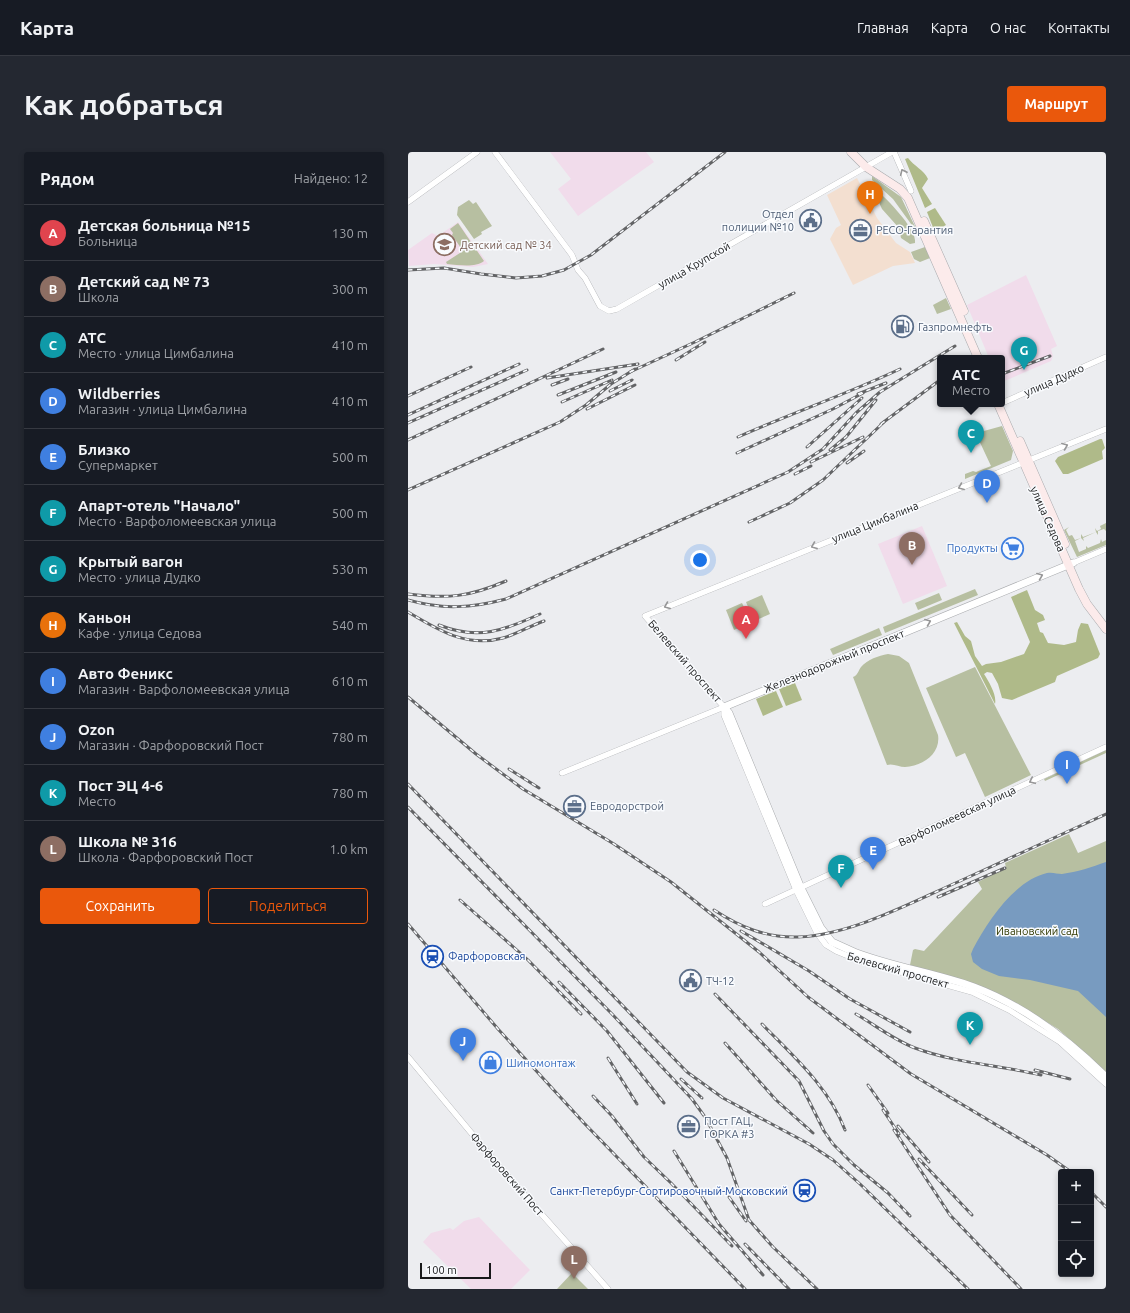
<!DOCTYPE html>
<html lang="ru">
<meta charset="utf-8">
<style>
body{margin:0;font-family:Ubuntu,sans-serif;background:#242831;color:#f1f3f6}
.controls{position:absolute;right:12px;bottom:12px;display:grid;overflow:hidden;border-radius:4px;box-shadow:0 2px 6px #0003}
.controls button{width:36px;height:36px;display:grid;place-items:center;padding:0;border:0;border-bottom:1px solid #363941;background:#171b24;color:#f1f3f6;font:20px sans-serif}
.scale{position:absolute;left:12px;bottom:10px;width:71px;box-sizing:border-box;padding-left:4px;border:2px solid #171819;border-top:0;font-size:11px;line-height:14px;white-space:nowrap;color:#171819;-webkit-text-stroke:3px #f9fbfe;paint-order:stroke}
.you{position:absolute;left:292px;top:408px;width:14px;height:14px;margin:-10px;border:3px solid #fff;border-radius:50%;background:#1a73e8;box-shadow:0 0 0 6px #1a73e833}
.badge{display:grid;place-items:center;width:26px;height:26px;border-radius:50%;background:#ea580c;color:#fff;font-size:13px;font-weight:700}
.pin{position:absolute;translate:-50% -33px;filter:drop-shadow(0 1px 2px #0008)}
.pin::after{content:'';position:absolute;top:21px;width:14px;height:12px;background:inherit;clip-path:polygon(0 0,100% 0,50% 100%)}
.popup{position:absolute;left:529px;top:203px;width:68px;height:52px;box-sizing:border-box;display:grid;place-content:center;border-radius:4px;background:#171b24;filter:drop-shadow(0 1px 3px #0005);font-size:13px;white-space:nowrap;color:#9ea1a6}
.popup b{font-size:15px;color:#f1f3f6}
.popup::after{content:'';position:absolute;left:50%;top:100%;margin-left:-8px;border:8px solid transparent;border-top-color:#171b24}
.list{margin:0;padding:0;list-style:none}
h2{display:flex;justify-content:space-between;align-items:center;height:52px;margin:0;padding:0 16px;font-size:17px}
h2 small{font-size:13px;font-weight:400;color:#9ea1a6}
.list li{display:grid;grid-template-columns:26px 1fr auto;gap:12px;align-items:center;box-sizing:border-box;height:56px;padding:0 16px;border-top:1px solid #363941}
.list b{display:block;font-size:15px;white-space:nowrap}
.list p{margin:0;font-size:13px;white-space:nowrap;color:#9ea1a6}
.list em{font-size:13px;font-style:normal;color:#9ea1a6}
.actions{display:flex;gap:8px;padding:12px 16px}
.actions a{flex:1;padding:9px 0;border:1px solid #ea580c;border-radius:4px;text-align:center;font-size:14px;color:#ea580c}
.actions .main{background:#ea580c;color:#fff}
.icon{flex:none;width:22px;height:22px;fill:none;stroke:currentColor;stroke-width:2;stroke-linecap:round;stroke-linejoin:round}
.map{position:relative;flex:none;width:698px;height:1137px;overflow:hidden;border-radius:4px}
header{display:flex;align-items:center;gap:24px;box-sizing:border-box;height:56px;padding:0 20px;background:#171b24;border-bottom:1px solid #363941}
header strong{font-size:19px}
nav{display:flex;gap:22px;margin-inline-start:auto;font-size:14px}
.intro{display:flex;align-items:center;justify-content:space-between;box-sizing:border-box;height:96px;padding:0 24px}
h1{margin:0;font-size:28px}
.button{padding:10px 18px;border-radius:4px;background:#ea580c;color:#fff;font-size:14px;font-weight:700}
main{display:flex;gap:24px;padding:0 24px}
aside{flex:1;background:#171b24;border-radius:4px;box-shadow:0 2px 6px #0003}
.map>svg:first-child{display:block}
</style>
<header>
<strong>Карта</strong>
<nav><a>Главная</a><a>Карта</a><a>О нас</a><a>Контакты</a></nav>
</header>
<div class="intro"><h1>Как добраться</h1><a class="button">Маршрут</a></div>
<main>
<aside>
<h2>Рядом<small>Найдено: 12</small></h2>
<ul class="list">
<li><span class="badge" style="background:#e0444e">A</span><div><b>Детская больница №15</b><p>Больница</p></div><em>130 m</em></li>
<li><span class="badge" style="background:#8d6e63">B</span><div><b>Детский сад № 73</b><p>Школа</p></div><em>300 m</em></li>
<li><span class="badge" style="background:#0f9aa8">C</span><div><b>АТС</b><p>Место · улица Цимбалина</p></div><em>410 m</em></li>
<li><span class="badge" style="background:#3f7fe0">D</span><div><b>Wildberries</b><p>Магазин · улица Цимбалина</p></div><em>410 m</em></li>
<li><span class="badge" style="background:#3f7fe0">E</span><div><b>Близко</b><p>Супермаркет</p></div><em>500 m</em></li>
<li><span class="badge" style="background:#0f9aa8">F</span><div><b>Апарт-отель &quot;Начало&quot;</b><p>Место · Варфоломеевская улица</p></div><em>500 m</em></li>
<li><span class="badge" style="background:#0f9aa8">G</span><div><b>Крытый вагон</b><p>Место · улица Дудко</p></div><em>530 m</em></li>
<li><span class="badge" style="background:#e8710a">H</span><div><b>Каньон</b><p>Кафе · улица Седова</p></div><em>540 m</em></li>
<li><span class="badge" style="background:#3f7fe0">I</span><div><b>Авто Феникс</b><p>Магазин · Варфоломеевская улица</p></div><em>610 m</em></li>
<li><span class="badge" style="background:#3f7fe0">J</span><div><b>Ozon</b><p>Магазин · Фарфоровский Пост</p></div><em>780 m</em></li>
<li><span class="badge" style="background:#0f9aa8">K</span><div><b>Пост ЭЦ 4-6</b><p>Место</p></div><em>780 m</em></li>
<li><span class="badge" style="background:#8d6e63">L</span><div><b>Школа № 316</b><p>Школа · Фарфоровский Пост</p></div><em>1.0 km</em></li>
</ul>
<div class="actions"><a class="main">Сохранить</a><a>Поделиться</a></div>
</aside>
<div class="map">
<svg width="698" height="1137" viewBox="0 0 698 1137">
<rect width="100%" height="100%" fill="#ecedf0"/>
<polygon fill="#f3dfd0" points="449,26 469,66 488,91 502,100 507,111 485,114 445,133 422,87 428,76 433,73 419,43"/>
<g fill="#f1dceb">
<polygon points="142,0 238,0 246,10 170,64 150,37 163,27"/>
<polygon points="50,70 80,112 65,115 26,112 1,114 0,98 24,81 30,84"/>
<polygon points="618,123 649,194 643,197 645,204 643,209 594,230 594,206 581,206 559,153"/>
<polygon points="514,374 539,434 495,452 470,392"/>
<polygon points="71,1065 122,1118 103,1137 63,1137 15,1090 23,1081 42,1076 45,1078 56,1069"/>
</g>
<g fill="#b7bfa1">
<polygon points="464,24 493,45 511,83 485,47 464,28"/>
<path d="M463,33C474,42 510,77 507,91L502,92L493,86L491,76L474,57Z"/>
<polygon points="61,48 65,52 68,50 84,74 73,80 74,82 66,87 49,63 50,55"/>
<path d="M50,71L76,109C67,116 51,113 39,112L38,110L55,99L44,83L45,81L42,77Z"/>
<polygon points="517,95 522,106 512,110 506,107 503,100"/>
<polygon points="538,146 543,157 529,162 525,153"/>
<polygon points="594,274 605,299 603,308 557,327 557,322 565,319 568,320 583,314 569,284 566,285 565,282"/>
<polygon points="698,371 698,379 696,377 690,379 690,383 688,380 675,386 676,389 673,386 667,389 671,400 678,397 678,394 680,396 692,391 693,387 694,390 698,388 698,393 669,405 656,378 661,375 658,378 661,384 664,383 667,388 673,386 673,382 675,385 688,380 687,376 689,379 693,377 692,374"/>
<polygon points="567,437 570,443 477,481 475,475"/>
<polygon points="531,441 534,448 510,458 507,451"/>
<polygon points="354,443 362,462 346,469 338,450"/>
<polygon points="334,451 343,470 326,478 318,458"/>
<polygon points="471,476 474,483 425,503 422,497"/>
<path d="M480,502L491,504L501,511L530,583C533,602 514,614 497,615C491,615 485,611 479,613L445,525C450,523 450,519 453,515C460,507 470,504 480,502Z"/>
<polygon points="567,515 623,623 577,645 557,601 548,605 518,536"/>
<polygon points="698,598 698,601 637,629 636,627"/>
<polygon points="661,682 670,701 698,689 698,920 650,877 602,848 502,813 505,798 507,797 516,799 574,737 570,730 598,716 597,711"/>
<polygon points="164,1121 180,1137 149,1137"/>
</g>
<g fill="#afba89">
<path d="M500,6C506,14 516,18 520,27L514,36L524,52L517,56L497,7Z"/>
<polygon points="527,56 538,73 529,78 526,78 519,60"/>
<polygon points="692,287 694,287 697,296 694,299 695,307 660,322 655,322 647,309 650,305"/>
<path d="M619,438L627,458L635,463L637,468L629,471L632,480L635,481L640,491L656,493L668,490L670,478L673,471L680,472L692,502L690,506L649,524L647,530L604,548L594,546L590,532L584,521L579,520L576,522C581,530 589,543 587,552L546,471L549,470L557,484L563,489L567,504L574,514L578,512L593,510L616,502L622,490L603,445Z"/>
<polygon points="387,531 394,548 378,554 371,537"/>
<polygon points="368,539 375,555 355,564 348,547"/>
</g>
<path fill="#789bc0" d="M698,710V865L670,839L622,828L591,824L574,817L565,810L563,802L565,797C580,769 606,729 639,721C645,720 649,722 654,722C669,720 684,715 698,710Z"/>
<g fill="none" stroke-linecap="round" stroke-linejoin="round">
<defs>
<g id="minor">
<polyline points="87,0 164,103 170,118 177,126 192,154 201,159 209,157 484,0"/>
<polyline points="486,0 503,39"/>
<polyline points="0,50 69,0"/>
<polyline points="594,251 698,205"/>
<polyline points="698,277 237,464 316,555 316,563 388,738 409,781 418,793 428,799 450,808 564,840 601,858 652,890 698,932"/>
<polyline points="665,411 698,397"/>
<polyline points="154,621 316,555"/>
<polyline points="357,752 698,595"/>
<polyline points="0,905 90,1013 200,1137"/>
</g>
<path id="tertiary" d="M665,411L316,555L321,561L393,736L413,776L424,790L446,800C485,815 527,821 566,835C616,854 660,887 698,925"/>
<g id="secondary">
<polyline points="443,0 458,15 492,37 500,46 570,206"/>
<polyline points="516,69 556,159"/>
<polyline points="590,252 671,437 679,452 698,477"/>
<polyline points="612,289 657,392"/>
</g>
</defs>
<use href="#minor" stroke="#a8aaad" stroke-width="6"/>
<use href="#tertiary" stroke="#a8aaad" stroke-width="8"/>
<use href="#secondary" stroke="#a8aaad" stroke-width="9"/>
<use href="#minor" stroke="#fff" stroke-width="5.5"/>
<use href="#tertiary" stroke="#fff" stroke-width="7"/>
<use href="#secondary" stroke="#fcebeb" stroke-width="8"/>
<defs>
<g id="rail">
<polyline points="0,118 36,116 73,122 108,126 134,124 156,118 183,103 317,0"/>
<polyline points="268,208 297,190"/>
<polyline points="222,220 287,190 386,141"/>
<polyline points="594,222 642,204"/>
<polyline points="139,226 230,212"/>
<polyline points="144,233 160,227"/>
<polyline points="202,239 224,228"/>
<polyline points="450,242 478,231"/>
<polyline points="150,243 208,220"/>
<polyline points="0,244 63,215"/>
<polyline points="154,250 204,228"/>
<polyline points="179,257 227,233"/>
<polyline points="0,263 111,212"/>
<polyline points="0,271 119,218"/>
<polyline points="473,272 532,228"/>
<path d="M330,285C384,261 439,242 492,217"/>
<polyline points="0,288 195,197"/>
<polyline points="399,295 454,246"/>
<polyline points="422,298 438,285 468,248"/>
<polyline points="329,301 425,257 455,241"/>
<polyline points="403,310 455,285"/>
<polyline points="439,311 456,299"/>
<polyline points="387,322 403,314"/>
<polyline points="0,338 152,270 178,253 203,232 227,217"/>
<polyline points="341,370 382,351 415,328 476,270"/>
<path d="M0,442C40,447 61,445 98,429"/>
<path d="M0,448C34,458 64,456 98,447L380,320L415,297L448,261L472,240L547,194"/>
<path d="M0,460C30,478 59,496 95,486C109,482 122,474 136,469"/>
<path d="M31,473C71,489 96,478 132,462"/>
<polyline points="0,545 68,602 115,637 206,692 263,730 351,800 400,845 503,922 639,1003 663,1020"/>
<polyline points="101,617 131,636"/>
<polyline points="0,632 279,920 315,946 401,992 425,1008 452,1032 560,1137"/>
<polyline points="0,655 204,862 284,947 297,965 319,1006 341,1068 365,1095 409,1137"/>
<polyline points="530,745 597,716"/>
<polyline points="52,748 120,808 173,862"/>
<path d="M306,758C332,775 358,786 390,785C444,783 504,750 552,729C601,707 649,684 698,662"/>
<polyline points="0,772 90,877 176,971 337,1137"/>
<polyline points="333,779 401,819 442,847 502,880"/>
<polyline points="151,830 199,879 256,951"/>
<polyline points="307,842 391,929 416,979 425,992 446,1013 480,1041 502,1064"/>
<path d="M448,862C467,873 486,888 507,896C547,911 591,913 633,923"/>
<path d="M354,872C385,904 421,935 437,978"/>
<polyline points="317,891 368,948 405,981"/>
<polyline points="200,906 229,952"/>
<polyline points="627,918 662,927"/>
<polyline points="273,927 294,946"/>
<polyline points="460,933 480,961"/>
<polyline points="185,944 204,964 236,1005 263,1031 324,1094"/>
<polyline points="475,958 491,982"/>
<polyline points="490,974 521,1010"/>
<polyline points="486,978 542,1063 613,1137"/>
<polyline points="266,999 311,1072 355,1123"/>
<polyline points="511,1007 564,1063"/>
<polyline points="683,1040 698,1055"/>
<polyline points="321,1045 338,1069"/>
<polyline points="337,1092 381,1137"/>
</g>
</defs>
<use href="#rail" stroke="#636466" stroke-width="3"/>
<use href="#rail" stroke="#f9fbfe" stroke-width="1.5" stroke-dasharray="4.5" stroke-linecap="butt"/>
</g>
<defs><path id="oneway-chevron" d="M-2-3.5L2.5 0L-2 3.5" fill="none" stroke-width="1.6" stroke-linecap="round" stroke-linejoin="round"/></defs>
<g stroke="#979798">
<use href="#oneway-chevron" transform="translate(495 20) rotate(-115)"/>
<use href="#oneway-chevron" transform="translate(657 294) rotate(-22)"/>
<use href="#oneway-chevron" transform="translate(553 335) rotate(158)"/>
<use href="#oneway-chevron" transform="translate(406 394) rotate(158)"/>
<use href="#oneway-chevron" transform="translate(632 424) rotate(-22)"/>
<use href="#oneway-chevron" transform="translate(259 454) rotate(158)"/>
<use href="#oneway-chevron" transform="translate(520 470) rotate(-22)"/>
<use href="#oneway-chevron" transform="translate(624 629) rotate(155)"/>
</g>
<defs>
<symbol id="civic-ring" viewBox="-11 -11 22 22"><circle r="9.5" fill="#f9fbfe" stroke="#5c6f8a" stroke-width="1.5"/><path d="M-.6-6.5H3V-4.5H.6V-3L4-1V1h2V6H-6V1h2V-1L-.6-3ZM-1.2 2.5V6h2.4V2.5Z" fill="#5c6f8a"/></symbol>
<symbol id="office-ring" viewBox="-11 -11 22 22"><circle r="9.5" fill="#f9fbfe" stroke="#5c6f8a" stroke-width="1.5"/><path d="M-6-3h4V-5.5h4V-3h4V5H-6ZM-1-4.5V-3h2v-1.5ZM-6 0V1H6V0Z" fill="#5c6f8a"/></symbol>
<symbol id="school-ring" viewBox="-11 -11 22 22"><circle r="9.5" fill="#f9fbfe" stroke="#8d6e63" stroke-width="1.5"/><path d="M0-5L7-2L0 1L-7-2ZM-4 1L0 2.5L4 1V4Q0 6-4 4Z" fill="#8d6e63"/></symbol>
<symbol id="fuel-ring" viewBox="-11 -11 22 22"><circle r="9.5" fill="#f9fbfe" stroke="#5c6f8a" stroke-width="1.5"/><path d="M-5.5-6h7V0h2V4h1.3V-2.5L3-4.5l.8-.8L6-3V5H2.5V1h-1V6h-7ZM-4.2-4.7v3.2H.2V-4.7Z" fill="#5c6f8a"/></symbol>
<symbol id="supermarket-ring" viewBox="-11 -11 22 22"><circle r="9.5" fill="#f9fbfe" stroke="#3f7fe0" stroke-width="1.5"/><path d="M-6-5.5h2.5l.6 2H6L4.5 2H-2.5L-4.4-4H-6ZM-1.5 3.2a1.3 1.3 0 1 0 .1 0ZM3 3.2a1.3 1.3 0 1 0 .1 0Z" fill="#3f7fe0"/></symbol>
<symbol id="station-ring" viewBox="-11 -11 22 22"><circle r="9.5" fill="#f9fbfe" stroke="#1a4fb4" stroke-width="1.5"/><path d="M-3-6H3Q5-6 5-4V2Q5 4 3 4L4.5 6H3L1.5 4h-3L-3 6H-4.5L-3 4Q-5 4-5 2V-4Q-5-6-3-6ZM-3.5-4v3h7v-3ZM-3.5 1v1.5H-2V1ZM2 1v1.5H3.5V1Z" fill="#1a4fb4"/></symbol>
<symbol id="shop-ring" viewBox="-11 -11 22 22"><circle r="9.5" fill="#f9fbfe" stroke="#3f7fe0" stroke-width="1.5"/><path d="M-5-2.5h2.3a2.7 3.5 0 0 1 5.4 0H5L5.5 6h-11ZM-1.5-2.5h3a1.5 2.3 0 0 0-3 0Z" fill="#3f7fe0"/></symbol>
</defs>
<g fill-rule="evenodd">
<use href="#civic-ring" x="390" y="56" width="25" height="25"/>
<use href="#office-ring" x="440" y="66" width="25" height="25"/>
<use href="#school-ring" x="24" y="80" width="25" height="25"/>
<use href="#fuel-ring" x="482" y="162" width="25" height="25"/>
<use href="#supermarket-ring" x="592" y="384" width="25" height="25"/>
<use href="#office-ring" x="154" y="642" width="25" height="25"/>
<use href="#station-ring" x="12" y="792" width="25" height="25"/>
<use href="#civic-ring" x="270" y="816" width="25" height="25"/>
<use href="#shop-ring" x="70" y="898" width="25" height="25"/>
<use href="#office-ring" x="268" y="962" width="25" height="25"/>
<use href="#station-ring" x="384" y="1026" width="25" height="25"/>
</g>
<g text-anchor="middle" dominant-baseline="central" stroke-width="3" stroke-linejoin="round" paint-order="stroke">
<g font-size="11" fill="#4e5e75" stroke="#f9fbfe" text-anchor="start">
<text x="386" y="62" text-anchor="end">Отдел<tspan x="386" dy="13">полиции №10</tspan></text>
<text x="468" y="78">РЕСО-Гарантия</text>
<text x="510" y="175">Газпромнефть</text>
<text x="182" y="654">Евродорстрой</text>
<text x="298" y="829">ТЧ-12</text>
<text x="296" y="969">Пост ГАЦ,<tspan x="296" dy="13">ГОРКА #3</tspan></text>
</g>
<g font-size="11" fill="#785e54" stroke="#f9fbfe" text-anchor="start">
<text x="52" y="93">Детский сад № 34</text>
</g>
<g font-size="11" fill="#171819" stroke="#f9fbfe">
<text transform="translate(286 113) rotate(-30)">улица Крупской</text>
<text transform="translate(646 228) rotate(-24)">улица Дудко</text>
<text transform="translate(640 367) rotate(66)">улица Седова</text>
<text transform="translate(467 370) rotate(-22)">улица Цимбалина</text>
<text transform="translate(277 509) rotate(49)">Белевский проспект</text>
<text transform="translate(426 509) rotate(-22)">Железнодорожный проспект</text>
<text transform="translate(549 664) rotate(-25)">Варфоломеевская улица</text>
<text transform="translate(490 818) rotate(16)">Белевский проспект</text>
<text transform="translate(99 1022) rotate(49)">Фарфоровский Пост</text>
</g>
<g font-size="11" fill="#366cbe" stroke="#f9fbfe" text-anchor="end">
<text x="590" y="396">Продукты</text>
<text x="98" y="911" text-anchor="start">Шиномонтаж</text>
</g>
<g font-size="11" fill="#303800" stroke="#f9fbfe">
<text x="629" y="779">Ивановский сад</text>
</g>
<g font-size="11" fill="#164399" stroke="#f9fbfe" text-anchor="start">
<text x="40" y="804">Фарфоровская</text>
<text x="380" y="1039" text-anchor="end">Санкт-Петербург-Сортировочный-Московский</text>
</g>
</g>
</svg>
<div class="controls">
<button>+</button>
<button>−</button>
<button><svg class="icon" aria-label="locate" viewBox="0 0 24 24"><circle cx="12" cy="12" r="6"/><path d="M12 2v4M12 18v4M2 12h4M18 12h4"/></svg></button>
</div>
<div class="scale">100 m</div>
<div class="you"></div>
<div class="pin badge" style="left:338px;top:487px;background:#e0444e">A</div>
<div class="pin badge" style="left:504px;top:413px;background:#8d6e63">B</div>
<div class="pin badge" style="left:563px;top:301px;background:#0f9aa8">C</div>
<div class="popup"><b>АТС</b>Место</div>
<div class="pin badge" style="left:579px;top:351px;background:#3f7fe0">D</div>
<div class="pin badge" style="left:465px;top:718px;background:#3f7fe0">E</div>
<div class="pin badge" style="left:433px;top:736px;background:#0f9aa8">F</div>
<div class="pin badge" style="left:616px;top:218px;background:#0f9aa8">G</div>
<div class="pin badge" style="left:462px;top:62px;background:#e8710a">H</div>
<div class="pin badge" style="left:659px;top:632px;background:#3f7fe0">I</div>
<div class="pin badge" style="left:55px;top:909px;background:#3f7fe0">J</div>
<div class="pin badge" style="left:562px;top:893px;background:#0f9aa8">K</div>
<div class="pin badge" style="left:166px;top:1127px;background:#8d6e63">L</div>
</div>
</main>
